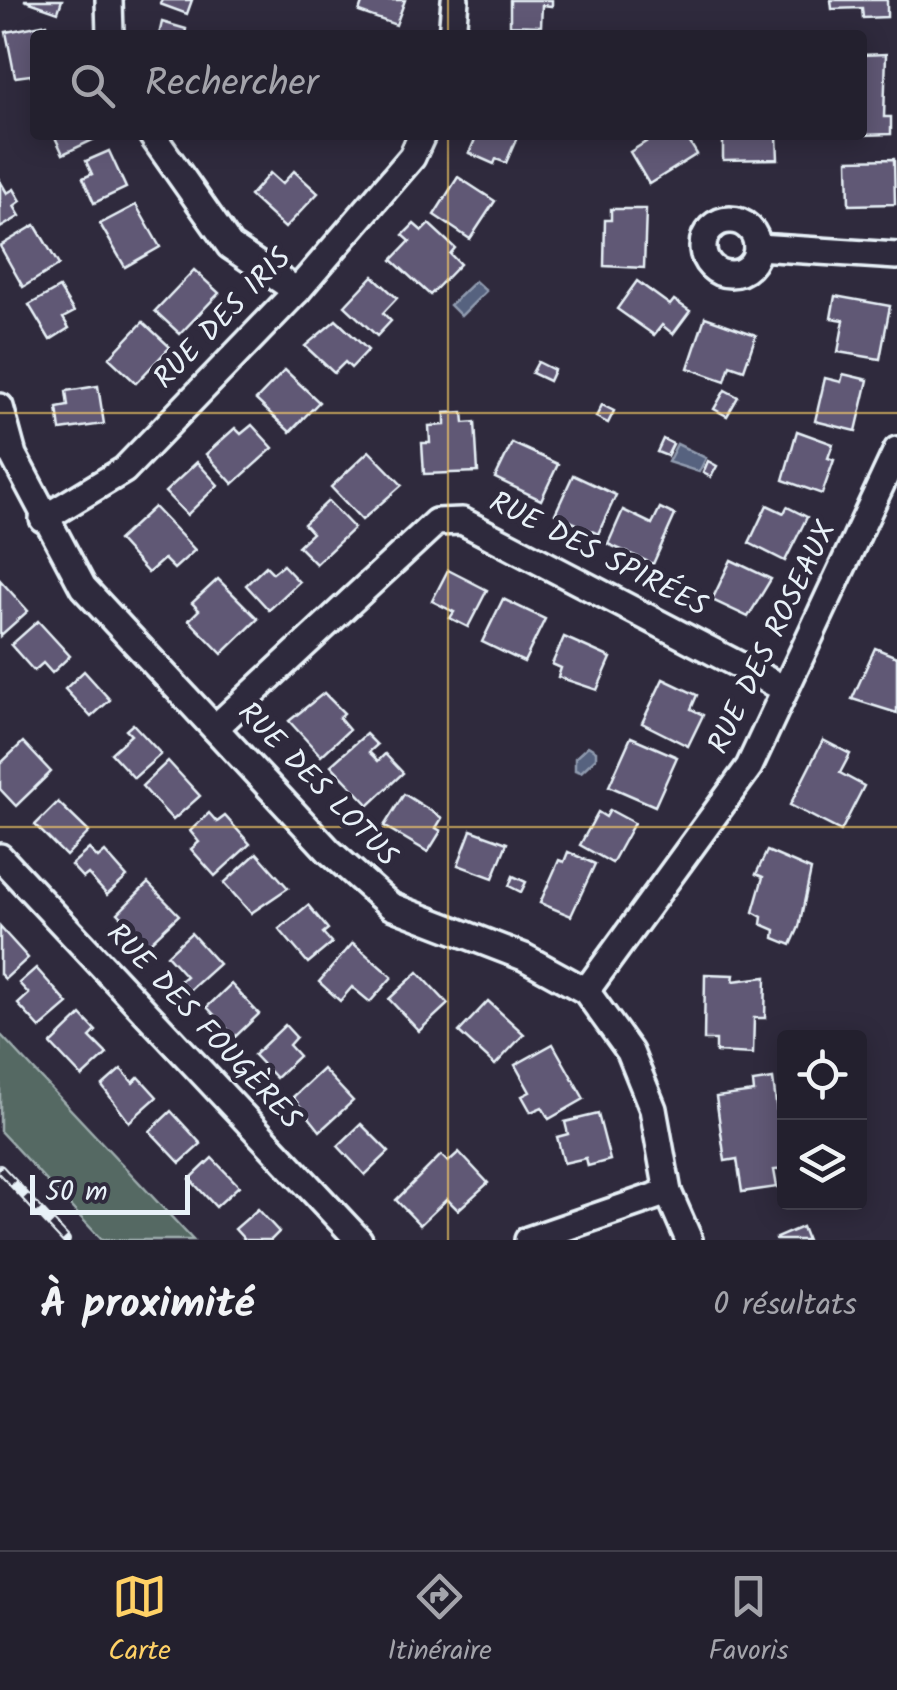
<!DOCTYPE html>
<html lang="fr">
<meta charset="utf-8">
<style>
body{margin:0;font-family:Kalam,sans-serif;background:#2f2d3a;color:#f1f3f6}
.controls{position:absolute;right:30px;bottom:30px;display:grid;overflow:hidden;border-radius:10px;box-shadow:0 5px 25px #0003}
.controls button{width:90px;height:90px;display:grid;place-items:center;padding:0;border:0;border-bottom:2px solid #403e4a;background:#23202e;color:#f1f3f6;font:50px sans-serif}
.scale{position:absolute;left:30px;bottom:25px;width:160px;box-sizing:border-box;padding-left:10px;border:5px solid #e8f1f8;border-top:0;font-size:28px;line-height:35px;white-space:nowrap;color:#e8f1f8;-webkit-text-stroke:8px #2f2a3d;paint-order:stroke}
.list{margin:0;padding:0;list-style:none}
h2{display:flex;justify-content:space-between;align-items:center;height:130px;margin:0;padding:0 40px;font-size:42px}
h2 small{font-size:32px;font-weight:400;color:#a3a3aa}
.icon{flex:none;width:55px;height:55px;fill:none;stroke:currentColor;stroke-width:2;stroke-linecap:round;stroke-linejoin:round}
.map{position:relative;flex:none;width:897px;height:1240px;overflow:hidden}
.search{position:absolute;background:#23202e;box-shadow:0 5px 25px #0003;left:30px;right:30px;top:30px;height:110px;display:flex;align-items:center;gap:25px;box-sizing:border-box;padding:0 35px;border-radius:10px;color:#a3a3aa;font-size:38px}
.sheet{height:310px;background:#23202e}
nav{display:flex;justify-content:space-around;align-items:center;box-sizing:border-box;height:140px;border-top:2px solid #403e4a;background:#23202e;font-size:28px;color:#a3a3aa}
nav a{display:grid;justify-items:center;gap:5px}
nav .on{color:#ffd166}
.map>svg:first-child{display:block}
</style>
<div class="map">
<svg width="897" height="1240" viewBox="0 0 897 1240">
<rect width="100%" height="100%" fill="#2f2a3d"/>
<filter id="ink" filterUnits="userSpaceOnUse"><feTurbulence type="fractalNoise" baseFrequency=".01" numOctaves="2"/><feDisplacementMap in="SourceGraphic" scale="20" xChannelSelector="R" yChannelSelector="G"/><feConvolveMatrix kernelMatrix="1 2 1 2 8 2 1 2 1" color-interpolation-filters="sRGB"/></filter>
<g filter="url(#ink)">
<polygon fill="#546964" stroke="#9eadae" stroke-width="2.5" points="0,1034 193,1240 102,1240 0,1131"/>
<g fill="#56627f" stroke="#909baf" stroke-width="2.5">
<polygon points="475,281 486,291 461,316 450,305"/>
<polygon points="677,444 706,458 699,472 668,462"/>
<polygon points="588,746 596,751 596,758 581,772 575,770 575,758"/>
</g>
<g fill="#605875" stroke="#e8f1f8" stroke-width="2.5">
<polygon points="24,0 62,0 58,12"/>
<polygon points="162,0 192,0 187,14 160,4"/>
<polygon points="363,0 405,0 396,25 359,12"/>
<polygon points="510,0 552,0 552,6 542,5 541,26 510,25"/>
<polygon points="831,0 887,0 887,17 863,18 862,8 832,9"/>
<polygon points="162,22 186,29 185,35 159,35"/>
<polygon points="47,24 49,35 35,35 35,81 30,75 15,77 6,32"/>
<polygon points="886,54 884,117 891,117 891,134 862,135 862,55"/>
<polygon points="54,135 93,135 95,139 63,154"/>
<polygon points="477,135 518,135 506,163 496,159 494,164 469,153"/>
<polygon points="657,135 685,135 697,154 649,184 630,152"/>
<polygon points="723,135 777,135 778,159 723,160"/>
<polygon points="109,151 126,188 94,203 83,178 92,174 86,161"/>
<polygon points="894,159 895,204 849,205 848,160"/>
<polygon points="294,171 318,193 285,228 250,196 270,173 282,184"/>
<polygon points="458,177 495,201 470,239 434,215"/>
<polygon points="0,181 7,193 14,189 21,201 14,206 20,216 0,228"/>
<polygon points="136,205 160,247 125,267 100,224"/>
<polygon points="611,209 646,209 644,268 604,266 605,220 611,220"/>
<polygon points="414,224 422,231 429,224 455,248 450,254 460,264 430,295 392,260 410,241 403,235"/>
<polygon points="35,225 59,265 23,287 0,246"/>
<polygon points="194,270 219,293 180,334 155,311"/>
<polygon points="373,276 397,298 383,313 391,321 377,336 345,306"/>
<polygon points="637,281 670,305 674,300 690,311 673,334 662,325 654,335 617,309"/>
<polygon points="59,288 74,312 63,318 69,328 50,340 29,305"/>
<polygon points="835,296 890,306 880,359 838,352 844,320 831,318"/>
<polygon points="705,317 756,335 744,370 730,365 725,381 688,368"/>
<polygon points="336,320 368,350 351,368 345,362 334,373 305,346"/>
<polygon points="143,322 170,347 136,383 109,358"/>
<polygon points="538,362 554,370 549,381 532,373"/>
<polygon points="285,370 319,402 290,432 256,400"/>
<polygon points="843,374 868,380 856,431 815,421 825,378 841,382"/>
<polygon points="98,386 104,424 60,430 57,408 68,406 66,391"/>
<polygon points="725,390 738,397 727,416 714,409"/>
<polygon points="602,405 614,411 608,423 596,417"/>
<polygon points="463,412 464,423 475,422 478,472 424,474 422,443 430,443 429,426 445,425 445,413"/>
<polygon points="252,425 273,448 233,484 206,454 235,428 241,434"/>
<polygon points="797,431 833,444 828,458 834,460 822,494 783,480"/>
<polygon points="663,439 673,444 667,456 657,452"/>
<polygon points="512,443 558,464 541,500 495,478"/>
<polygon points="369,451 402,485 362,520 331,487"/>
<polygon points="708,461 717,466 711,477 703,473"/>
<polygon points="197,462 218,485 187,515 165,492"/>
<polygon points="573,475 616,495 598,534 555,514"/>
<polygon points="328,501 354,528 316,564 298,546 312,533 304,524"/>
<polygon points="767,505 784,513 787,507 807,517 785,561 749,543"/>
<polygon points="154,507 195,550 174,569 164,559 148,573 118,540"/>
<polygon points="660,508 675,515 653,564 608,544 623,510 652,524"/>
<polygon points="731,560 771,579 748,617 712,600"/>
<polygon points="283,565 299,582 269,610 246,585 266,566 273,573"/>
<polygon points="448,570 487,590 468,627 450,618 454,612 432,601"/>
<polygon points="218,579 258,619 222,654 189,620 199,610 192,603"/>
<polygon points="0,580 28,611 0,636"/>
<polygon points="503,599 545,619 524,662 482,642"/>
<polygon points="38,621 70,656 52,673 43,663 34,671 11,645"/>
<polygon points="564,637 611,658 597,690 558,677 561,668 552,664"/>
<polygon points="875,648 897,657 897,713 852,699"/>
<polygon points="84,671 110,700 91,717 65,689"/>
<polygon points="663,679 697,695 691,709 703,715 688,746 642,723"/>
<polygon points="324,693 344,713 339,718 349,730 321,756 289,721"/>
<polygon points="133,724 161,754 134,778 111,753 131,735 126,730"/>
<polygon points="366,734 377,745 369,752 378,761 385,754 403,773 369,805 331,765"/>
<polygon points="631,737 677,757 655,806 609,786"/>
<polygon points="823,740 850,754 840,773 864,786 841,831 790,805"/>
<polygon points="23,742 51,772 16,806 0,789 0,764"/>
<polygon points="168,761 200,796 173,820 142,786"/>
<polygon points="404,794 442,818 436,828 441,831 428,852 384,826"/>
<polygon points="58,802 89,832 66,856 35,825"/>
<polygon points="610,810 634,823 612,863 580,845 598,812 606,817"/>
<polygon points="209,813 217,822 225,816 250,844 215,876 191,849 199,842 190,831"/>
<polygon points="471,830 507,843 493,878 458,865"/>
<polygon points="89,849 98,858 105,852 127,877 107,895 88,874 83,878 71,865"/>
<polygon points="767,851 811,870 799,927 791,945 774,938 775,930 761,924 762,917 753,912 763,877 756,874"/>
<polygon points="568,852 595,864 571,916 540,903 559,860 564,862"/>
<polygon points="257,853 288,888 251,913 224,883"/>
<polygon points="513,876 526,882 521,892 509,886"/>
<polygon points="148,883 179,915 148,944 118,913"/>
<polygon points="308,905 328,929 323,933 332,943 308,963 279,929"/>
<polygon points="0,927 28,958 5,979 0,974"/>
<polygon points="191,933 219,964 189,991 180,981 186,976 167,955"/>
<polygon points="353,943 392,977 370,1002 352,987 340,1001 319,982"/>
<polygon points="36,968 68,1004 40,1028 18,1004 29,994 19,983"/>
<polygon points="418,972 448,1004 419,1031 389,999"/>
<polygon points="705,974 734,975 733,981 766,977 765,1018 754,1018 753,1054 716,1052 716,1040 704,1040"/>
<polygon points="231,984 259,1014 235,1037 207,1007"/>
<polygon points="488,1001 524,1034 495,1065 459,1032"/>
<polygon points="81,1015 96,1031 90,1037 107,1054 82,1077 51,1044"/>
<polygon points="285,1025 296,1037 289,1045 299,1056 276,1078 254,1055"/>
<polygon points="553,1044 584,1099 549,1119 542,1107 531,1112 522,1096 530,1092 515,1065"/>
<polygon points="121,1069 133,1083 139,1077 157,1097 129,1122 102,1086"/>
<polygon points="323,1069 353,1101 320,1131 293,1097"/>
<polygon points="773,1079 784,1169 774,1170 777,1187 742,1192 737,1159 725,1161 716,1097 754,1092 753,1082"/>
<polygon points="171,1111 201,1144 180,1163 150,1131"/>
<polygon points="598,1114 610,1160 588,1166 586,1158 564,1163 557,1137 568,1134 565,1122"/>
<polygon points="361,1124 389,1152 365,1175 338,1146"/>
<polygon points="459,1152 488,1183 458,1210 447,1199 420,1225 396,1200 441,1155 448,1162"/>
<polygon points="212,1158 239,1186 216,1207 190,1179"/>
<polygon points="258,1209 279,1232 271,1240 245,1240 235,1229"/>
<polygon points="802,1227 807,1240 776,1240 776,1238"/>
</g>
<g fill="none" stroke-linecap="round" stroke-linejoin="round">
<defs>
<g id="minor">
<polyline points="109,0 110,35"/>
<polyline points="452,35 455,0"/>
<polyline points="152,135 230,246 297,291"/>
<circle cx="730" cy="247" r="27"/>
<polyline points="757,247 897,256"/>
<polyline points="0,407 13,455 83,587 329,851 391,906 524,957 586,991 630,1052 653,1109 668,1192 689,1240"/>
<polyline points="43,519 124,470 297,291 412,157 422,135"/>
<polyline points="215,728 436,522 462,521 783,688"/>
<polyline points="0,857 359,1240"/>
<polyline points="586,991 749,767 897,450"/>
<polyline points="528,1240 668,1192"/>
</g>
</defs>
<use href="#minor" stroke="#e8f1f8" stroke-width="32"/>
<use href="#minor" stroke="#2f2a3d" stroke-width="25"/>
<defs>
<polyline id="rail" points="0,1169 66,1240"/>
</defs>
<use href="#rail" stroke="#e8f1f8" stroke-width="10"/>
<use href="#rail" stroke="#2f2a3d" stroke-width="6" stroke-dasharray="19" stroke-linecap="butt"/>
</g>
</g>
<path fill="none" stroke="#ffd166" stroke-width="2.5" stroke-opacity="0.55" d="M448,0V35M448,135V1240M0,413H897M0,827H897"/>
<g text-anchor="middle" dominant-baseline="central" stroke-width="10" stroke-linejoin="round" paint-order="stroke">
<g font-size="30" fill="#e8f1f8" stroke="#2f2a3d">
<text transform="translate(223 319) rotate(-46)">RUE DES IRIS</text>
<text transform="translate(598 555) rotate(27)">RUE DES SPIRÉES</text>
<text transform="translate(773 638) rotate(-64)">RUE DES ROSEAUX</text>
<text transform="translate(317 785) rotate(46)">RUE DES LOTUS</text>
<text transform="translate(203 1027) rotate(47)">RUE DES FOUGÈRES</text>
</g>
</g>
</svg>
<div class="controls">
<button><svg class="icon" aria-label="locate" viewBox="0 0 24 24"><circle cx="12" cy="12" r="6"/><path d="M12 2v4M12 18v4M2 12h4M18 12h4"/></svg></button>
<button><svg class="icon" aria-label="layers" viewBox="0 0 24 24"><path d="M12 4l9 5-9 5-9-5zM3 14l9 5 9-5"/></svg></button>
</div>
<div class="scale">50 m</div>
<div class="search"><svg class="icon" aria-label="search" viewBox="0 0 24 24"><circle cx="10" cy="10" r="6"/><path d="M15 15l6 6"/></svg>Rechercher</div>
</div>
<section class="sheet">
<h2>À proximité<small>0 résultats</small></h2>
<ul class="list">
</ul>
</section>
<nav>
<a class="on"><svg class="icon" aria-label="map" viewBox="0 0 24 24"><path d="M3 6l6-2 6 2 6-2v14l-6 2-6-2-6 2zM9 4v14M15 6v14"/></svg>Carte</a>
<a><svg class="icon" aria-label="directions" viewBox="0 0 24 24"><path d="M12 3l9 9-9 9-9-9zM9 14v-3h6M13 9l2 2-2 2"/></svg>Itinéraire</a>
<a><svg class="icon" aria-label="saved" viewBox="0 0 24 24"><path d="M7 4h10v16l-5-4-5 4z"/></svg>Favoris</a>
</nav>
